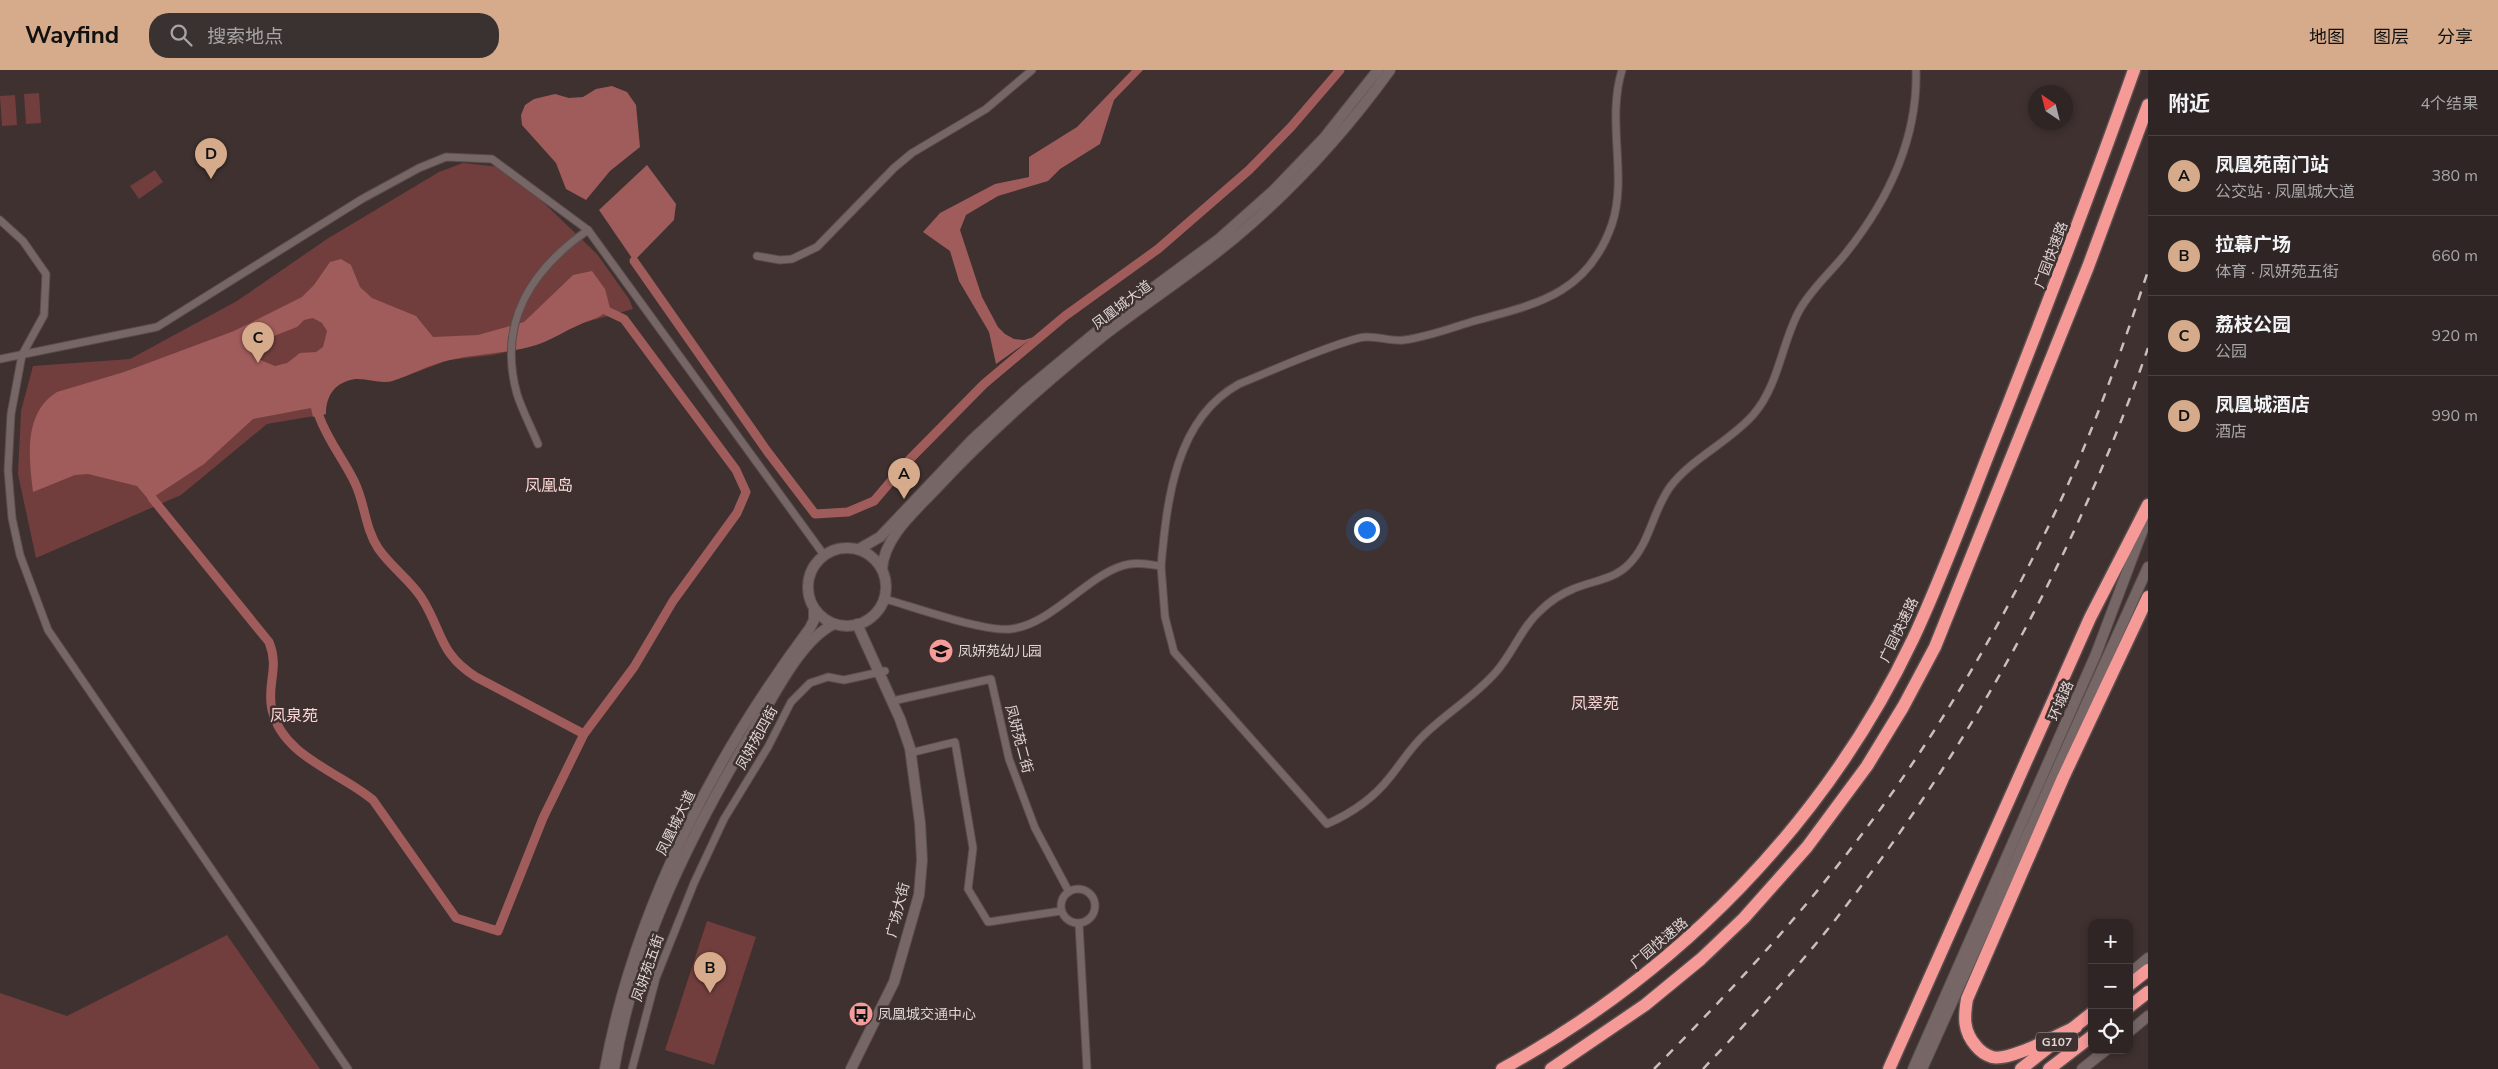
<!DOCTYPE html>
<html lang="zh">
<meta charset="utf-8">
<style>
body{margin:0;font-family:"Nunito Sans","Noto Sans SC",sans-serif;background:#3a3131;color:#f1f3f6}
.controls{position:absolute;right:15px;bottom:15px;display:grid;overflow:hidden;border-radius:10px;box-shadow:0 2px 8px #0003}
.controls button{width:45px;height:45px;display:grid;place-items:center;padding:0;border:0;border-bottom:1px solid #494241;background:#2e2524;color:#f1f3f6;font:25px sans-serif}
.compass{position:absolute;left:2028px;top:15px;width:45px;height:45px;border-radius:50%;background:#2e2524;box-shadow:0 2px 8px #0003;rotate:325deg}
.you{position:absolute;left:1366px;top:459px;width:18px;height:18px;margin:-12px;border:4px solid #fff;border-radius:50%;background:#1a73e8;box-shadow:0 0 0 8px #1a73e833}
.badge{display:grid;place-items:center;width:32px;height:32px;border-radius:50%;background:#d6ab8b;color:#111;font-size:16px;font-weight:700}
.pin{position:absolute;translate:-50% -41px;filter:drop-shadow(0 1px 2px #0008)}
.pin::after{content:'';position:absolute;top:26px;width:18px;height:15px;background:inherit;clip-path:polygon(0 0,100% 0,50% 100%)}
.list{margin:0;padding:0;list-style:none}
h2{display:flex;justify-content:space-between;align-items:center;height:65px;margin:0;padding:0 20px;font-size:21px}
h2 small{font-size:16px;font-weight:400;color:#a7a5a6}
.list li{display:grid;grid-template-columns:32px 1fr auto;gap:15px;align-items:center;box-sizing:border-box;height:80px;padding:0 20px;border-top:1px solid #494241}
.list b{display:block;font-size:19px;white-space:nowrap}
.list p{margin:0;font-size:16px;white-space:nowrap;color:#a7a5a6}
.list em{font-size:16px;font-style:normal;color:#a7a5a6}
.icon{flex:none;width:28px;height:28px;fill:none;stroke:currentColor;stroke-width:2;stroke-linecap:round;stroke-linejoin:round}
.map{position:relative;flex:none;width:2148px;height:999px;overflow:hidden}
header{display:flex;align-items:center;gap:30px;box-sizing:border-box;height:70px;padding:0 25px;background:#d6ab8b;color:#111}
header strong{font-size:24px}
nav{display:flex;gap:28px;margin-inline-start:auto;font-size:18px}
.search{width:350px;height:45px;background:#3a3131;display:flex;align-items:center;gap:12px;box-sizing:border-box;padding:0 18px;border-radius:20px;color:#a7a5a6;font-size:19px}
main{display:flex}
aside{flex:1;background:#2e2524}
.map>svg:first-child{display:block}
</style>
<header>
<strong>Wayfind</strong>
<div class="search"><svg class="icon" aria-label="search" viewBox="0 0 24 24"><circle cx="10" cy="10" r="6"/><path d="M15 15l6 6"/></svg>搜索地点</div>
<nav><a>地图</a><a>图层</a><a>分享</a></nav>
</header>
<main>
<div class="map">
<svg width="2148" height="999" viewBox="0 0 2148 999">
<rect width="100%" height="100%" fill="#3e3130"/>
<g fill="#713e3d">
<polygon points="39,23 41,53 26,54 24,24"/>
<polygon points="15,25 17,55 2,56 0,26"/>
<polygon points="463,93 501,97 544,133 597,184 629,229 633,239 583,253 537,275 493,285 449,290 390,312 357,308 347,311 337,316 330,324 326,334 326,344 267,354 181,425 36,488 18,404 21,341 33,296 130,289 237,231 327,169 439,102"/>
<polygon points="155,100 163,112 139,129 130,116"/>
<polygon points="707,851 756,867 714,995 665,980"/>
<polygon points="227,865 320,999 0,999 0,923 67,946"/>
</g>
<g fill="#a05c5b" fill-rule="evenodd">
<polygon points="1132,0 1143,0 1114,30 1100,74 1060,99 1048,111 998,126 966,145 960,160 982,227 998,257 1005,264 1014,269 1024,270 1034,267 996,294 989,262 959,211 950,181 923,162 940,143 995,114 1029,107 1029,87 1077,57"/>
<polygon points="612,16 627,22 636,35 640,77 610,101 586,130 566,119 556,93 522,55 521,45 525,35 534,29 555,24 569,28 583,27 596,19"/>
<polygon points="647,95 676,134 674,150 634,191 599,140"/>
<path d="M341,189L351,195L360,217L372,228L416,246L433,267L478,265L524,252L573,205L592,201L605,219L610,238C600,249 594,248 581,254C566,260 552,270 536,275C508,284 478,283 450,290C430,294 412,305 392,311C378,315 362,305 347,311C332,316 326,329 326,344L313,347L311,338L253,349L204,394L149,430L137,416L88,404L75,405L33,422C29,388 23,343 57,322L124,302L234,261L302,227L314,215L330,192ZM313,248L322,253L327,261L323,277L316,282L300,283L287,293L275,296L258,289L253,282L256,273L297,257L304,250Z"/>
</g>
<g fill="none" stroke-linecap="round" stroke-linejoin="round">
<g stroke="#a05c5b" stroke-width="9">
<polyline points="634,191 767,381 815,444 848,442 874,431 909,390 984,314 1065,246 1158,179 1249,100 1291,57 1340,0"/>
<path d="M319,346C328,371 344,390 355,413C365,434 365,458 378,478C390,496 409,509 421,527C443,561 438,583 476,607L584,664"/>
<path d="M152,428L269,572C280,599 266,614 272,640C283,687 340,702 373,730L456,848L498,861L543,748L584,664L634,597L673,531L737,443L746,422L736,400L624,249L607,241"/>
</g>
<defs>
<g id="street">
<polyline points="0,150 23,171 46,204 44,245 22,285 11,344 8,400 12,448 20,485 48,560 348,999"/>
<polyline points="757,186 780,190 792,189 817,177 894,98 912,83 986,39 1032,0"/>
<polyline points="0,289 157,257 362,129 419,98 446,87 492,89 588,160 824,485"/>
<path d="M538,374C531,357 522,340 517,324C497,252 531,200 588,160"/>
<path d="M1161,496C1167,431 1175,349 1239,314C1276,299 1321,278 1359,268C1374,264 1389,272 1404,270C1428,267 1451,258 1474,251C1537,234 1588,224 1612,154C1628,106 1606,52 1622,0"/>
<path d="M885,529C914,537 983,562 1011,559C1054,554 1091,500 1130,494C1139,492 1151,495 1161,496L1165,547L1174,582L1327,754C1352,743 1373,729 1390,707C1402,692 1411,677 1425,664C1448,642 1475,626 1496,602C1513,583 1521,558 1540,541C1549,532 1561,524 1573,519C1591,511 1613,510 1628,495C1650,474 1652,442 1670,417C1693,387 1728,373 1753,345C1779,315 1781,275 1799,241C1811,219 1831,202 1846,183C1889,129 1918,69 1916,0"/>
<polyline points="897,630 991,609 1009,689 1035,758 1069,822"/>
<polyline points="910,683 955,672 973,778 968,819 988,852 1061,841"/>
<circle cx="1078" cy="836" r="17"/>
<polyline points="1079,854 1087,999"/>
<polyline points="632,999 656,908 694,813 724,749 768,677 791,632 810,613 828,607 844,610 885,601"/>
</g>
<g id="secondary">
<circle cx="847" cy="517" r="39"/>
<polyline points="859,479 880,467 972,370 1026,320 1119,243 1219,169 1273,121 1324,68 1378,0"/>
<path d="M882,499C884,468 913,443 933,422C985,366 1043,314 1103,266C1147,232 1194,202 1236,167C1294,118 1346,61 1390,0"/>
<polyline points="2129,904 2148,888"/>
<polyline points="2129,962 2148,946"/>
<path d="M605,999C634,840 714,687 810,558L814,550V539"/>
<path d="M614,999C635,871 696,754 762,645C779,616 804,568 834,554"/>
<polyline points="851,999 894,912 919,825 922,790 920,753 910,678 900,649 857,554"/>
<polyline points="1913,999 2096,584 2148,446"/>
<polyline points="1922,999 2148,497"/>
<polyline points="2082,999 2106,980"/>
</g>
<g id="highway">
<polyline points="2129,915 2148,900"/>
<polyline points="2129,937 2148,922"/>
<path d="M2076,957C2058,964 2010,992 1992,987C1986,985 1980,981 1976,976C1963,961 1964,947 1967,929L2063,708L2148,527"/>
<path d="M1502,999C1679,902 1826,752 1913,569C1945,501 1970,430 1998,360C2045,241 2091,121 2134,0"/>
<polyline points="1551,999 1645,935 1701,889 1744,848 1807,777 1867,696 1903,637 1935,577 2088,197 2148,35"/>
<polyline points="1889,999 2090,548 2148,435"/>
<polyline points="2021,999 2092,943"/>
<polyline points="2049,999 2092,966"/>
</g>
</defs>
<use href="#street" stroke="#594e4d" stroke-width="9"/>
<use href="#secondary" stroke="#594e4d" stroke-width="12"/>
<use href="#highway" stroke="#594e4d" stroke-width="15"/>
<use href="#street" stroke="#766766" stroke-width="7"/>
<use href="#secondary" stroke="#766766" stroke-width="10"/>
<use href="#highway" stroke="#f69a98" stroke-width="12"/>
<g stroke="#c8bebd" stroke-width="2.5" stroke-dasharray="9 9" stroke-linecap="butt">
<path d="M1654,999C1720,932 1784,864 1842,790C1928,681 2001,558 2060,432C2095,357 2122,279 2148,201"/>
<path d="M1703,999C1750,949 1797,899 1839,845C1972,674 2077,483 2148,278"/>
</g>
</g>
<defs>
<symbol id="school-disc" viewBox="-11 -11 22 22"><circle r="9.5" fill="#f59b99" stroke="#3e3130"/><path d="M0-5L7-2L0 1L-7-2ZM-4 1L0 2.5L4 1V4Q0 6-4 4Z" fill="#111"/></symbol>
<symbol id="bus-disc" viewBox="-11 -11 22 22"><circle r="9.5" fill="#f59b99" stroke="#3e3130"/><path d="M-5-6H5V4H4V6H2V4H-2V6H-4V4H-5ZM-3.5-4V0h7V-4ZM-3.5 1.2v1.5H-2V1.2ZM2 1.2v1.5H3.5V1.2Z" fill="#111"/></symbol>
</defs>
<g fill-rule="evenodd">
<use href="#school-disc" x="927" y="567" width="28" height="28"/>
<use href="#bus-disc" x="847" y="930" width="28" height="28"/>
</g>
<g text-anchor="middle" dominant-baseline="central" stroke-width="5" stroke-linejoin="round" paint-order="stroke">
<rect fill="#3e3130" stroke="#afa4a4" stroke-width="1" x="2036" y="962.5" width="42" height="19" rx="4"/>
<g font-size="12" font-weight="bold" fill="#dfd6d5">
<text x="2057" y="972">G107</text>
</g>
<g font-size="14" fill="#dfd6d5" stroke="#3e3130">
<text transform="translate(2051 185) rotate(-69)">广园快速路</text>
<text transform="translate(1122 235) rotate(-37)">凤凰城大道</text>
<text transform="translate(1899 560) rotate(-64)">广园快速路</text>
<text transform="translate(2061 631) rotate(-67)">环城路</text>
<text transform="translate(757 668) rotate(-61)">凤妍苑四街</text>
<text transform="translate(1019 669) rotate(75)">凤妍苑二街</text>
<text transform="translate(676 753) rotate(-64)">凤凰城大道</text>
<text transform="translate(898 840) rotate(-76)">广场大街</text>
<text transform="translate(1659 873) rotate(-40)">广园快速路</text>
<text transform="translate(648 898) rotate(-71)">凤妍苑五街</text>
</g>
<g font-size="14" fill="#dfd6d5" stroke="#3e3130" text-anchor="start">
<text x="958" y="581">凤妍苑幼儿园</text>
<text x="878" y="944">凤凰城交通中心</text>
</g>
<g font-size="16" fill="#fad7d5" stroke="#3e3130">
<text x="549" y="416">凤凰岛</text>
<text x="1595" y="634">凤翠苑</text>
<text x="294" y="646">凤泉苑</text>
</g>
</g>
</svg>
<div class="controls">
<button>+</button>
<button>−</button>
<button><svg class="icon" aria-label="locate" viewBox="0 0 24 24"><circle cx="12" cy="12" r="6"/><path d="M12 2v4M12 18v4M2 12h4M18 12h4"/></svg></button>
</div>
<svg class="compass" viewBox="-18 -18 36 36"><path d="M0-13l5 13h-10z" fill="#e53935"/><path d="M0 13l5-13h-10z" fill="#a7a5a6"/></svg>
<div class="you"></div>
<div class="pin badge" style="left:904px;top:429px">A</div>
<div class="pin badge" style="left:710px;top:923px">B</div>
<div class="pin badge" style="left:258px;top:293px">C</div>
<div class="pin badge" style="left:211px;top:109px">D</div>
</div>
<aside>
<h2>附近<small>4个结果</small></h2>
<ul class="list">
<li><span class="badge">A</span><div><b>凤凰苑南门站</b><p>公交站 · 凤凰城大道</p></div><em>380 m</em></li>
<li><span class="badge">B</span><div><b>拉幕广场</b><p>体育 · 凤妍苑五街</p></div><em>660 m</em></li>
<li><span class="badge">C</span><div><b>荔枝公园</b><p>公园</p></div><em>920 m</em></li>
<li><span class="badge">D</span><div><b>凤凰城酒店</b><p>酒店</p></div><em>990 m</em></li>
</ul>
</aside>
</main>
